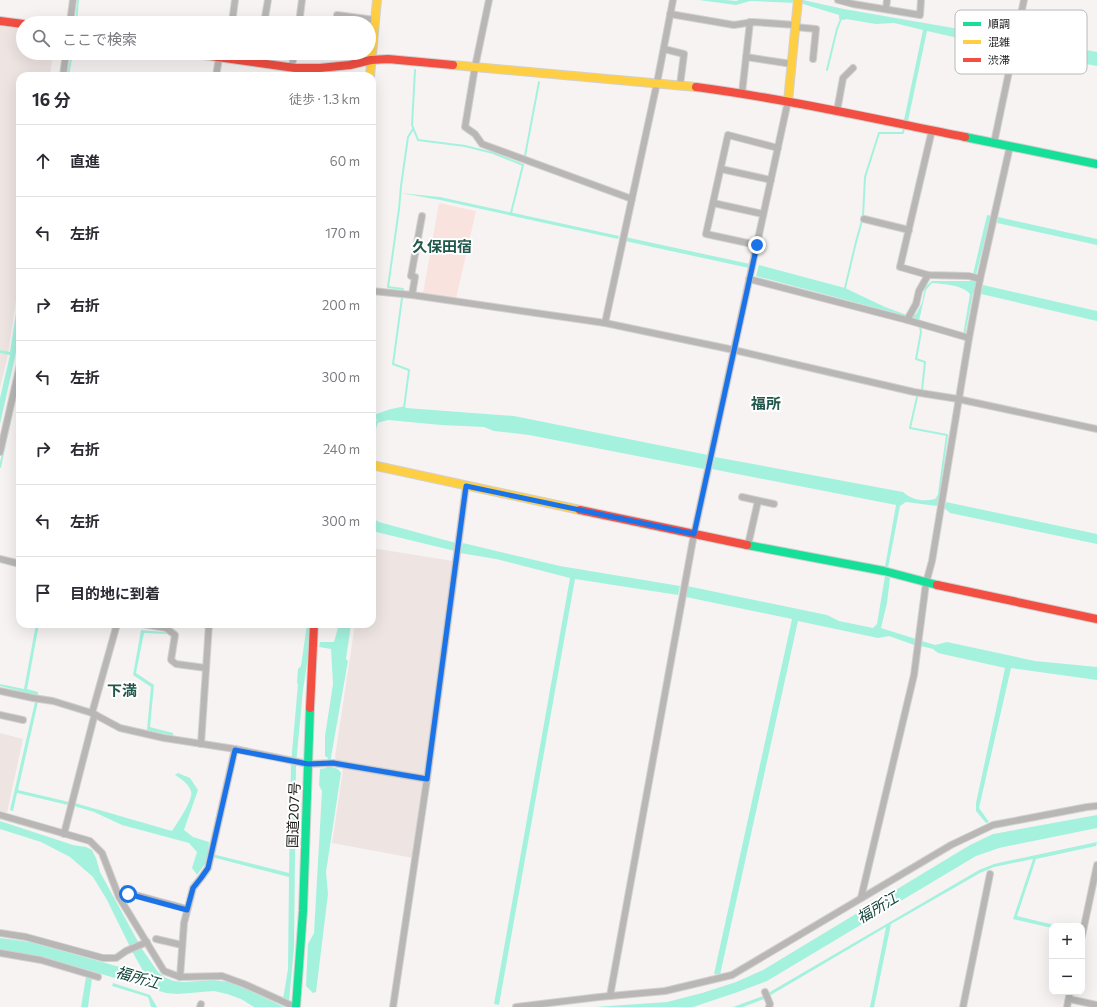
<!DOCTYPE html>
<html lang="ja">
<meta charset="utf-8">
<style>
body{margin:0;font-family:Commissioner,"Noto Sans JP",sans-serif;background:#f2f2f3;color:#2b2b33}
.controls{position:absolute;right:12px;bottom:12px;display:grid;overflow:hidden;border-radius:8px;box-shadow:0 4px 16px #0002}
.controls button{width:36px;height:36px;display:grid;place-items:center;padding:0;border:0;border-bottom:1px solid #e1e1e2;background:#fff;color:#2b2b33;font:20px sans-serif}
.stop{position:absolute;width:12px;height:12px;margin:-9px;border:3px solid #1a73e8;border-radius:50%;background:#fff}
.stop.end{background:#1a73e8;border-color:#fff;box-shadow:0 1px 4px #0008}
.list{margin:0;padding:0;list-style:none}
h2{display:flex;justify-content:space-between;align-items:center;height:52px;margin:0;padding:0 16px;font-size:17px}
h2 small{font-size:13px;font-weight:400;color:#7c7c81}
.list li{display:grid;grid-template-columns:26px 1fr auto;gap:12px;align-items:center;box-sizing:border-box;height:72px;padding:0 16px;border-top:1px solid #e1e1e2}
.list b{display:block;font-size:15px;white-space:nowrap}
.list em{font-size:13px;font-style:normal;color:#7c7c81}
.icon{flex:none;width:22px;height:22px;fill:none;stroke:currentColor;stroke-width:2;stroke-linecap:round;stroke-linejoin:round}
.map{position:relative;flex:none;width:1097px;height:1007px;overflow:hidden}
.search{position:absolute;background:#fff;box-shadow:0 4px 16px #0002;left:16px;top:16px;width:360px;height:44px;display:flex;align-items:center;gap:10px;box-sizing:border-box;padding:0 14px;border-radius:22px;color:#7c7c81;font-size:15px}
.panel{position:absolute;background:#fff;box-shadow:0 4px 16px #0002;left:16px;top:72px;width:360px;height:556px;border-radius:12px}
.map>svg:first-child{display:block}
</style>
<div class="map">
<svg width="1097" height="1007" viewBox="0 0 1097 1007">
<rect width="100%" height="100%" fill="#f7f3f2"/>
<g fill="#eee5e2">
<polygon points="0,26 23,29 23,53 53,53 50,76 20,76 20,273 8,354 0,388"/>
<polygon points="372,548 453,561 413,858 332,843 343,769 335,757 355,624 372,624"/>
<polygon points="0,733 23,739 7,813 0,811"/>
</g>
<polygon fill="#f9e3de" points="439,203 476,211 455,303 422,299"/>
<g fill="#a4f2de">
<polygon points="699,0 726,0 736,1 739,0 795,0 795,3 750,1 736,5"/>
<path d="M803,0L844,9L959,29L1010,37C1015,40 1018,40 1023,38L1097,52V66L1020,52L927,31L908,121L904,120L923,30L894,23L876,24L846,19L844,20L839,19V15L803,4Z"/>
<polygon points="400,193 440,197 619,236 618,239 440,200"/>
<polygon points="987,215 992,216 991,222 989,223 976,275 973,274"/>
<polygon points="998,217 1097,239 1097,245 997,223"/>
<polygon points="625,237 750,264 749,268 625,241"/>
<polygon points="759,265 845,288 885,307 907,315 906,316 756,276"/>
<path d="M972,279L975,281L977,284L975,292L973,293L965,335H963L970,294C963,285 943,284 932,283L926,290L919,321L917,320L916,319L910,317L911,316L916,314L922,303L925,287L932,281H970Z"/>
<polygon points="983,285 1097,311 1097,321 981,294"/>
<polygon points="20,288 20,325 16,352 0,424 0,398 10,355 0,353 0,350 10,352"/>
<polygon points="404,406 406,408 514,416 708,455 704,469 529,435 494,431 484,427 441,425 388,420 377,423 376,417 373,415 391,409 401,407"/>
<path d="M715,457L903,492C912,500 923,502 935,499L939,493L940,497L937,506L906,502L900,506L888,568L885,567L896,505L712,469Z"/>
<polygon points="946,502 1097,534 1097,544 950,513 944,508"/>
<polygon points="372,518 379,522 456,543 455,551 372,531"/>
<polygon points="463,543 560,566 680,586 678,595 575,579 499,1005 494,1004 570,578 496,559 460,553"/>
<polygon points="885,576 890,578 887,603 881,628 916,639 914,645 889,636 878,638 798,621 720,975 714,974 792,619 686,597 687,586 827,615 839,621 873,628 877,624"/>
<polygon points="36,624 39,624 27,689 38,692 38,702 18,790 69,802 68,805 17,793 13,811 10,810 35,702 35,695 0,686 0,684 24,689"/>
<path d="M307,624H311L309,651L303,690L296,764L294,948L289,1001L283,999L288,969L289,877L208,856L207,861L197,875L192,868L197,852L189,843L122,825L94,812L74,806L75,803L172,831C177,823 194,799 191,791C188,783 181,779 175,775L178,773L190,778L198,790L184,830L193,837L209,842L208,853L289,873L291,763L298,684L297,683L298,669L301,666Z"/>
<polygon points="339,624 351,624 346,659 348,661 331,757 331,767 338,769 341,773 326,872 328,894 316,992 313,993 306,986 308,944 314,933 322,791 319,785 320,769 326,768 328,758 325,756 325,736 333,684 331,649 319,647 320,642 334,642"/>
<polygon points="141,630 164,632 168,634 144,633 136,673 154,685 150,727 173,733 173,736 147,730 151,687 133,675"/>
<polygon points="922,641 935,645 947,642 1035,661 1097,667 1097,680 1011,668 979,808 989,822 986,823 976,811 976,803 1005,668 938,653 933,649 921,646"/>
<polygon points="1097,815 1097,828 999,848 976,856 767,981 735,993 693,1007 594,1007 667,1002 702,993 736,982 763,970 970,845 993,834"/>
<polygon points="0,821 73,845 86,847 92,850 96,858 100,872 142,949 158,972 166,978 174,981 184,982 213,980 228,982 246,989 284,1007 254,1007 241,999 227,994 214,991 178,994 166,993 40,956 0,950 0,938 31,942 134,971 141,972 142,969 133,953 107,900 93,877 70,857 41,842 0,829"/>
<polygon points="1097,842 1096,846 1036,859 1017,916 1058,926 1052,926 1052,928 1013,919 1033,859 994,867 980,873 891,924 874,1007 870,1007 886,927 764,999 743,1007 733,1007 763,996 979,870 994,864"/>
<polygon points="86,977 92,979 88,1007 81,1007"/>
<polygon points="113,983 150,995 157,1007 151,1007 148,997 112,986"/>
</g>
<g fill="none" stroke-linecap="round" stroke-linejoin="round">
<g stroke="#a4f2de" stroke-width="2">
<polyline points="76,23 78,0"/>
<polyline points="415,70 412,125 418,140 465,146 493,153 523,165 511,213"/>
<polyline points="827,70 837,29 841,19"/>
<polyline points="68,76 72,53"/>
<polyline points="525,156 539,82"/>
<polyline points="845,288 856,242 863,217 865,177 879,133 903,133 904,128"/>
<polyline points="403,289 388,287 399,209 401,186 408,137 413,129"/>
<polyline points="402,298 393,364 409,370 404,408"/>
<polyline points="920,327 921,332 916,359 925,362 922,390"/>
<polyline points="917,397 910,428 947,435 939,493"/>
<polyline points="372,438 377,422"/>
<polyline points="0,467 13,408"/>
</g>
<defs>
<g id="street">
<polyline points="489,0 475,67 465,127 475,134 482,144 632,199"/>
<polyline points="838,0 853,4 920,15 921,0"/>
<polyline points="886,9 887,0"/>
<polyline points="670,14 734,25 753,22 796,25"/>
<polyline points="337,15 375,20"/>
<polyline points="70,23 73,0"/>
<polyline points="232,23 235,0"/>
<polyline points="264,23 268,0"/>
<polyline points="299,23 302,0"/>
<polyline points="795,27 816,29 813,59"/>
<polyline points="664,49 684,54 680,85"/>
<polyline points="746,57 792,64"/>
<polyline points="258,63 259,53"/>
<polyline points="292,67 294,53"/>
<polyline points="63,76 66,53"/>
<polyline points="216,76 219,58"/>
<polyline points="742,93 750,22"/>
<polyline points="837,111 843,78 853,68"/>
<polyline points="932,130 900,267 928,275 969,276 980,279"/>
<polyline points="994,143 1024,0"/>
<polyline points="721,169 771,180"/>
<polyline points="713,203 763,214"/>
<polyline points="864,219 909,230"/>
<polyline points="757,245 706,234 728,135 778,148"/>
<polyline points="749,279 907,320 969,338"/>
<polyline points="372,291 412,295 605,323 734,350 914,392 958,399 1097,429"/>
<polyline points="412,295 415,277 411,276 422,216"/>
<polyline points="907,320 916,304 919,291 928,275"/>
<polyline points="605,323 657,83 673,0"/>
<polyline points="0,452 20,365"/>
<polyline points="742,497 774,504"/>
<polyline points="748,545 758,501"/>
<polyline points="0,559 20,564"/>
<polyline points="142,624 166,628 175,635 171,660 176,664 206,668"/>
<polyline points="0,691 33,698 53,701 92,713 120,728 164,738 235,749 308,764 333,763 427,779"/>
<polyline points="92,713 117,624"/>
<polyline points="0,715 23,720"/>
<polyline points="201,744 209,624"/>
<polyline points="0,815 90,841 102,853 119,897 164,971 180,977 222,976 244,984 295,1007"/>
<polyline points="64,834 94,717 96,715"/>
<polyline points="125,889 128,893 187,909"/>
<polyline points="861,898 914,675 926,583 932,561 969,338 980,279 1010,146"/>
<polyline points="0,933 26,937 103,958 116,958 126,951 147,942"/>
<polyline points="1082,936 1097,865"/>
<polyline points="156,939 182,945"/>
<polyline points="0,953 41,960 98,977"/>
<polyline points="180,977 184,923 193,888 201,878 208,868 235,749"/>
<polyline points="765,992 770,1004 769,1007"/>
<polyline points="610,996 694,534 788,101"/>
<polyline points="1069,999 1097,1005"/>
<polyline points="200,1007 201,1004"/>
<polyline points="393,1007 427,779 466,486"/>
<polyline points="516,1007 599,997 665,991 732,975 951,845 993,825 1087,807 1097,806"/>
<polyline points="963,1007 990,874"/>
<polyline points="1067,1007 1070,992"/>
</g>
<g id="fast">
<polyline points="965,137 1097,164"/>
<polyline points="747,545 884,571 937,585"/>
<polyline points="296,1007 303,911 310,708"/>
</g>
<g id="slow">
<polyline points="453,65 696,87"/>
<polyline points="370,76 377,0"/>
<polyline points="788,101 798,0"/>
<polyline points="372,465 580,510"/>
</g>
<g id="jam">
<polyline points="0,21 23,24"/>
<polyline points="189,53 295,68 320,68 350,65 371,60 388,59 453,65"/>
<path d="M696,87C786,99 875,119 965,137"/>
<polyline points="580,510 747,545"/>
<polyline points="937,585 1097,619"/>
<polyline points="310,708 314,624"/>
</g>
</defs>
<use href="#street" stroke="#d3d1d0" stroke-width="8"/>
<use href="#fast" stroke="#d3d1d0" stroke-width="10"/>
<use href="#slow" stroke="#d3d1d0" stroke-width="10"/>
<use href="#jam" stroke="#d3d1d0" stroke-width="10"/>
<use href="#street" stroke="#b8b7b6" stroke-width="6"/>
<use href="#fast" stroke="#16e098" stroke-width="8"/>
<use href="#slow" stroke="#ffcf43" stroke-width="8"/>
<use href="#jam" stroke="#f24e42" stroke-width="8"/>
</g>
<g fill="none" stroke-linecap="round" stroke-linejoin="round">
<polyline stroke="#1a73e8" stroke-width="5" points="128,894 187,910 193,888 201,878 208,868 235,750 308,764 333,763 427,779 466,486 694,534 757,245"/>
</g>
<g text-anchor="middle" dominant-baseline="central" stroke-width="4" stroke-linejoin="round" paint-order="stroke">
<g font-size="14" fill="#1c1a19" stroke="#fff">
<text transform="translate(293 815) rotate(-88)">国道207号</text>
</g>
<g font-size="15" font-weight="bold" fill="#22574b" stroke="#fff">
<text x="442" y="246">久保田宿</text>
<text x="766" y="403">福所</text>
<text x="122" y="690">下満</text>
</g>
<g font-size="15" font-style="italic" fill="#13453b" stroke="#fff">
<text transform="translate(877 907) rotate(-31)">福所江</text>
<text transform="translate(138 977) rotate(16)">福所江</text>
</g>
</g>
<rect x="955" y="10" width="132" height="64" rx="6" fill="#fff" stroke="#bbbaba" stroke-width="1"/>
<rect x="963" y="22" width="18" height="4" fill="#16e098"/>
<rect x="963" y="40" width="18" height="4" fill="#ffcf43"/>
<rect x="963" y="58" width="18" height="4" fill="#f24e42"/>
<g font-size="11" fill="#1c1a19">
<text x="988" y="28">順調</text>
<text x="988" y="46">混雑</text>
<text x="988" y="64">渋滞</text>
</g>
</svg>
<div class="controls">
<button>+</button>
<button>−</button>
</div>
<div class="stop" style="left:128px;top:894px"></div>
<div class="stop end" style="left:757px;top:245px"></div>
<div class="search"><svg class="icon" aria-label="search" viewBox="0 0 24 24"><circle cx="10" cy="10" r="6"/><path d="M15 15l6 6"/></svg>ここで検索</div>
<section class="panel">
<h2>16 分<small>徒歩 · 1.3 km</small></h2>
<ul class="list">
<li><svg class="icon" aria-label="ahead" viewBox="0 0 24 24"><path d="M12 20V5M6 11l6-6 6 6"/></svg><div><b>直進</b></div><em>60 m</em></li>
<li><svg class="icon" aria-label="left" viewBox="0 0 24 24"><path d="M17 20v-9H6M10 6l-5 5 5 5"/></svg><div><b>左折</b></div><em>170 m</em></li>
<li><svg class="icon" aria-label="right" viewBox="0 0 24 24"><path d="M7 20v-9h11M14 6l5 5-5 5"/></svg><div><b>右折</b></div><em>200 m</em></li>
<li><svg class="icon" aria-label="left" viewBox="0 0 24 24"><path d="M17 20v-9H6M10 6l-5 5 5 5"/></svg><div><b>左折</b></div><em>300 m</em></li>
<li><svg class="icon" aria-label="right" viewBox="0 0 24 24"><path d="M7 20v-9h11M14 6l5 5-5 5"/></svg><div><b>右折</b></div><em>240 m</em></li>
<li><svg class="icon" aria-label="left" viewBox="0 0 24 24"><path d="M17 20v-9H6M10 6l-5 5 5 5"/></svg><div><b>左折</b></div><em>300 m</em></li>
<li><svg class="icon" aria-label="arrive" viewBox="0 0 24 24"><path d="M6 21V4h12l-3 4 3 4H6"/></svg><div><b>目的地に到着</b></div></li>
</ul>
</section>
</div>
